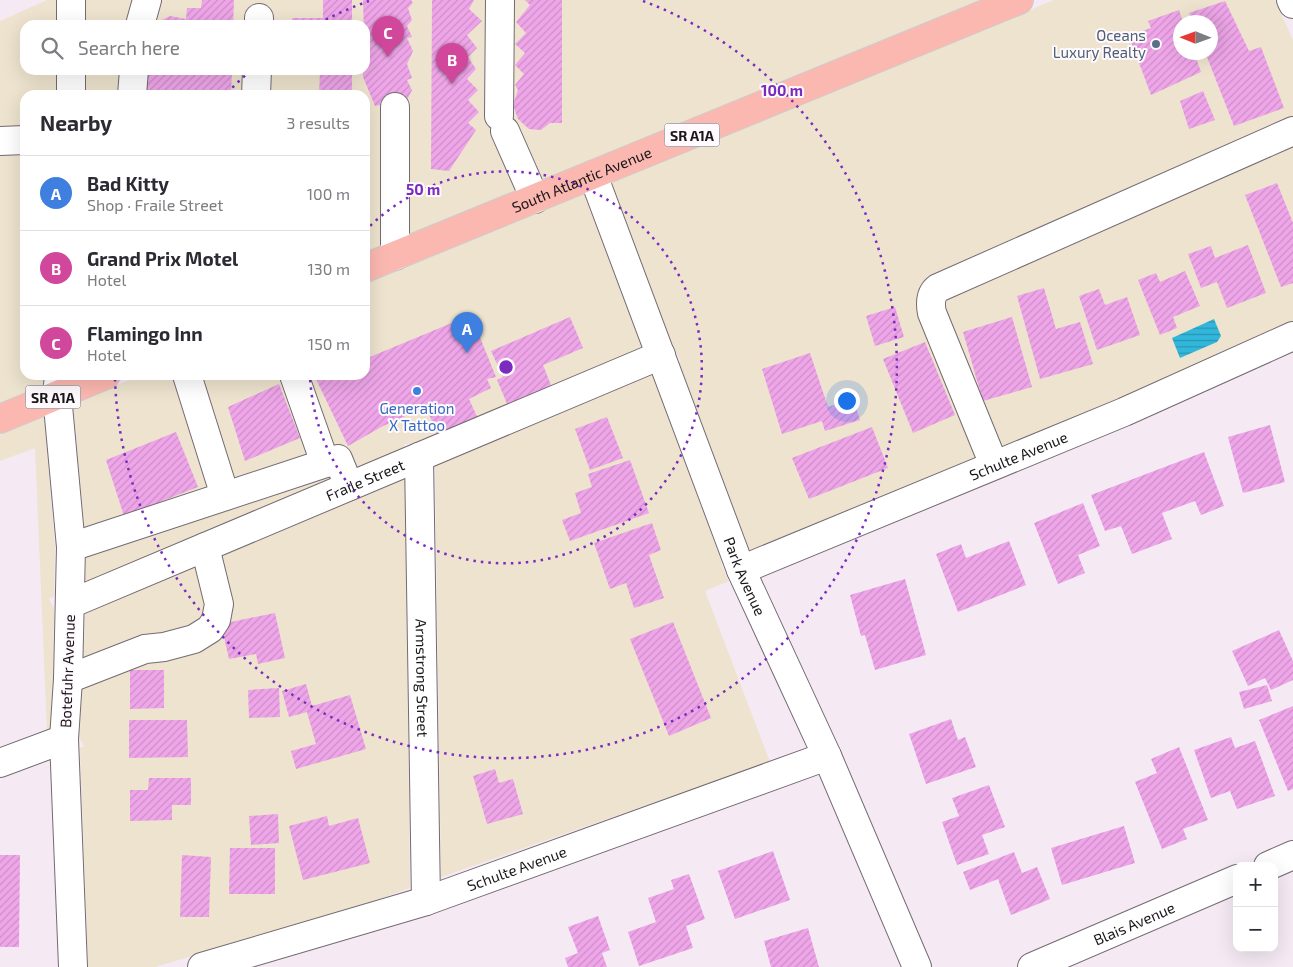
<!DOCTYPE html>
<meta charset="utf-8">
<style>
body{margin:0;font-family:"Exo 2",sans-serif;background:#f2f2f3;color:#2b2b33}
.controls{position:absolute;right:15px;bottom:15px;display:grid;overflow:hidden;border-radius:10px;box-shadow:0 5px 20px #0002}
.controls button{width:45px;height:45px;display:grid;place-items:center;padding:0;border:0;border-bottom:1px solid #e1e1e2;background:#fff;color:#2b2b33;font:25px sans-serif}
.compass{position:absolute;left:1173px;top:15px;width:45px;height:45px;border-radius:50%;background:#fff;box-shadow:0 5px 20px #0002;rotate:271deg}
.you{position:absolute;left:846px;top:400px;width:18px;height:18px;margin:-12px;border:4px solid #fff;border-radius:50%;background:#1a73e8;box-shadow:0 0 0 8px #1a73e833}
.badge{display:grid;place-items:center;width:32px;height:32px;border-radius:50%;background:#2563eb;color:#fff;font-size:16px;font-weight:700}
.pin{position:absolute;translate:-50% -41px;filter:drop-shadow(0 1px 2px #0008)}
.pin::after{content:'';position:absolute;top:26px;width:18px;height:15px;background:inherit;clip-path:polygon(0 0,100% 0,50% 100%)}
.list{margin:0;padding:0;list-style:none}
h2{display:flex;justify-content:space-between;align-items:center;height:65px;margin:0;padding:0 20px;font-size:21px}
h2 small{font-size:16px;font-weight:400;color:#7c7c81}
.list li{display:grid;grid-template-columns:32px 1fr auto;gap:15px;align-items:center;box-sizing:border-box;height:75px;padding:0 20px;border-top:1px solid #e1e1e2}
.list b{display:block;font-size:19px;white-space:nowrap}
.list p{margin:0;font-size:16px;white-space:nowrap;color:#7c7c81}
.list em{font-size:16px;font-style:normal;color:#7c7c81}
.icon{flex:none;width:28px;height:28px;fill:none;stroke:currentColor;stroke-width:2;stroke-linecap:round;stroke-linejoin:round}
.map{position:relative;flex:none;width:1293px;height:967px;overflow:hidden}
.search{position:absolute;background:#fff;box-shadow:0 5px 20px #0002;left:20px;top:20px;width:350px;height:55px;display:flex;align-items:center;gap:12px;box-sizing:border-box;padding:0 18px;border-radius:15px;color:#7c7c81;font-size:19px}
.panel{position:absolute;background:#fff;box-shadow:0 5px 20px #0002;left:20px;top:90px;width:350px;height:290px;border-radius:15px}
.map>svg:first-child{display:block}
</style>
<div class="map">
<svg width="1293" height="967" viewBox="0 0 1293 967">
<defs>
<pattern id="water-rules" width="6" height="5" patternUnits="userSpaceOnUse" patternTransform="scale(1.25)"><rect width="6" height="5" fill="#32b7dc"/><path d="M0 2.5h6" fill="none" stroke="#2a94b2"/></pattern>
<pattern id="building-hatch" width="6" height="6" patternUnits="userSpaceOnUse" patternTransform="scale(1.25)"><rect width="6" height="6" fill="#efa6e9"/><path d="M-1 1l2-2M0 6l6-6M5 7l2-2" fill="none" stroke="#cc8ec7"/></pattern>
</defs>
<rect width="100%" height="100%" fill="#f5eaf4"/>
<g fill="#ede3ce" fill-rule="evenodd">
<polygon points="47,0 56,0 56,25 25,25 25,70 56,70 56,95 25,95 25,375 43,375 43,387 0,405 0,21"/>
<polygon points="86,0 980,0 365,253 365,95 86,95 86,70 365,70 365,25 86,25"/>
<path d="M1054,0H1275L1293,40V321L1117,400L750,552L679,362L681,361L674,350L611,183ZM1180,22H1210V52H1180Z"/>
<polygon points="584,194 642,348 416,443 404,444 404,448 85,583 86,546 73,403 142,375 365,375 365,284"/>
<polygon points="652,374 722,563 721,564 729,581 705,591 770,762 441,877 435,465"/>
<polygon points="44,416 55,547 54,596 49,599 54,608 53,679 50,730 47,731 35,448 0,461 0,435"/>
<polygon points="405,478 410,888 348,910 155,967 88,967 80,748 84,746 79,737 83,680 85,613"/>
</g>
<polygon fill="url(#water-rules)" points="1214,319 1221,336 1217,342 1180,358 1172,338"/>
<g fill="url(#building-hatch)">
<polygon points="202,0 234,0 233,25 152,25 170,16 186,19 187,8 201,8"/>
<polygon points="323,0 352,0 352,25 292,25 292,18 323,18"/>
<polygon points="363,0 411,0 413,3 408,8 412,20 407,26 412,37 407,38 413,51 407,64 412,78 407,80 412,90 407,100 375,106 363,77 363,70 365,70"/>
<polygon points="432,0 474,0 469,9 482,21 467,35 477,48 468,57 476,69 467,79 478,90 468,100 479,112 468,123 476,130 449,171 431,169"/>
<polygon points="525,0 562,0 562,123 550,123 541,130 529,129 518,119 513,105 518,90 515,85 524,74 515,65 525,53 515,44 526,33 516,22 530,5"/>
<polygon points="1225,1 1249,51 1261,47 1284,108 1234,126 1205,52 1210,52 1210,22 1193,22 1189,13"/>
<polygon points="1179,10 1183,22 1180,22 1180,52 1194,52 1201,72 1151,95 1129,36 1151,28 1148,21"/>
<polygon points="147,70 232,70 231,95 146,95"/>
<polygon points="320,70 352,70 352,95 319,95"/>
<polygon points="1203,91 1215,120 1189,129 1180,101"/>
<polygon points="1277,183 1293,223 1293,283 1281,287 1245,195"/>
<polygon points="1248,245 1266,293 1227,308 1217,282 1201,288 1188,254 1211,246 1215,258"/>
<polygon points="1185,271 1200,306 1173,317 1177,328 1160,335 1138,280 1156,273 1160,282"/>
<polygon points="1044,288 1056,329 1080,322 1093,364 1040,379 1017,296"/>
<polygon points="1099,289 1105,305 1127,297 1140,335 1097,350 1079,296"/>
<polygon points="895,307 904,337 875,346 866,316"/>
<polygon points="471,315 496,377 487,379 491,388 469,399 480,423 440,441 426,407 383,426 348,446 316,379 326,375 365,375 365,359"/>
<polygon points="570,317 583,348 543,365 555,395 511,413 497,380 503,377 491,351"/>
<polygon points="1012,317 1032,387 983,401 963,332"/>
<polygon points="925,342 955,415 913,433 883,359"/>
<polygon points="810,353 828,407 853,398 860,420 825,431 822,421 782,434 762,369"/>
<polygon points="279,384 300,438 245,461 228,407"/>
<polygon points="607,417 623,458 590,470 575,429"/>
<polygon points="1270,425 1285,482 1243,493 1228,437"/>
<polygon points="872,427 888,468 809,499 792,458"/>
<polygon points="176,432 198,487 124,516 106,460"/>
<polygon points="1204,452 1224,506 1201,515 1195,501 1162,513 1172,539 1132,554 1121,526 1105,531 1091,495"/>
<polygon points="630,460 649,513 570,541 562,520 581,513 575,493 592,487 588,474"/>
<polygon points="1083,503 1100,546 1078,555 1085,573 1058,584 1034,523"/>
<polygon points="652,523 661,550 649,555 664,598 634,608 626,583 610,589 594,543"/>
<polygon points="1009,541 1026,585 958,612 936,554 961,544 966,558"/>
<polygon points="905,579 926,655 875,670 865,635 861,636 850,595"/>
<polygon points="275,613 285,658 258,664 256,654 229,659 221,624"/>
<polygon points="673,622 711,718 669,736 630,639"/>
<polygon points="1279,630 1293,661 1293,680 1271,690 1265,678 1248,686 1232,651"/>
<polygon points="130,670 164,670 164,708 130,709"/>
<polygon points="306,684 312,706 350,695 366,749 296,769 291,751 316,744 307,712 289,717 282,691"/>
<polygon points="1267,685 1272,701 1244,709 1239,692"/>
<polygon points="279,688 280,717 249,718 248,690"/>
<polygon points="1293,706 1293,789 1288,791 1259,720"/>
<polygon points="951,719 958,740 965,737 976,767 926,784 909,734"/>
<polygon points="129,720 187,720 188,757 129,758"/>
<polygon points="1231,737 1235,748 1255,741 1275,796 1237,809 1230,791 1211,798 1194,750"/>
<polygon points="1179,747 1208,820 1183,829 1187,839 1162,849 1135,782 1157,773 1151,759"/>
<polygon points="495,769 499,783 513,779 523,814 487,824 473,776"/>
<polygon points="149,778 191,778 191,805 172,805 172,820 130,821 130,790 148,790"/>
<polygon points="989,785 1005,827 982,835 989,854 957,865 942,822 959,816 952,798"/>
<polygon points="278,814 279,843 251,845 249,816"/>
<polygon points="327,816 329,826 358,818 370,863 303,880 289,826"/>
<polygon points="1124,826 1135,863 1062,885 1051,848"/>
<polygon points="230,848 275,848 275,894 229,894"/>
<polygon points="773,851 790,900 735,919 718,871"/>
<polygon points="1014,852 1022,873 1037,867 1050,899 1011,915 998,879 970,890 963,872"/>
<polygon points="0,855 20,855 19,947 0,947"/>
<polygon points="182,855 211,857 209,917 180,917"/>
<polygon points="689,874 705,919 686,926 693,948 639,966 628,932 656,922 648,898 674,889 671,880"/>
<polygon points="598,916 610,950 602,953 607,967 568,967 565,958 578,953 568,927"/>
<polygon points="808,928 819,967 771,967 764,941"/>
</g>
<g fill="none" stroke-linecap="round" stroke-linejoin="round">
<defs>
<g id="minor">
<polyline points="1291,0 1293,4"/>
<polyline points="71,25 71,0"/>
<polyline points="140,25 147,0"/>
<polyline points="259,25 259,18"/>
<polyline points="71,95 71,70"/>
<polyline points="132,95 134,70"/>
<polyline points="256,95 257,70"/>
<polyline points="499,116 500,0"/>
<polyline points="505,131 535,199"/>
<polyline points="0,141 25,140"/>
<path id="s1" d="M593,175L741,570L827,756L917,967"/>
<polyline points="395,256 395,107"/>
<polyline points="59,375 57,395 71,547 68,679 64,739 73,967"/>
<polyline points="187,375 225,496"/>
<polyline points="294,375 325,463"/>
<path id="s2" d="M419,457L426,901"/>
<path d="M994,465L932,313C930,303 930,294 938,288L1293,131"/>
<polyline points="71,547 338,459 349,486"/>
<path id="s3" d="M741,570L1124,412L1293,336"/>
<path id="s4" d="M70,604L661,355"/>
<polyline points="68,679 145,649 164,647 194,639 210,629 216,620 219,604 205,547"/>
<polyline points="0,763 64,739"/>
<polyline points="1268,866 1293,855"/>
<path id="s5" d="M202,967L426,901L827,756"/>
<path id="s6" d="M1032,967L1237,879"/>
</g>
<g id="major">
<path id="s7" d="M365,268L1019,0"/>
<polyline points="0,419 106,375"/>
</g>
</defs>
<use href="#minor" stroke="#736a72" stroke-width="30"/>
<use href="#major" stroke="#cdcccd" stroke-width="30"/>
<use href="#minor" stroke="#fff" stroke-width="28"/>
<use href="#major" stroke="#fbb8b0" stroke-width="28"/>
</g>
<g fill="none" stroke="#7b2cbf" stroke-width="2.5" stroke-dasharray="2.5 5">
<path d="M365 231A196 196 0 1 1 310 376"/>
<path d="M227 93A391 391 0 0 1 249 72M319 23A391 391 0 0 1 369 1M643 1A391 391 0 1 1 115 377"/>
</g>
<circle fill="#5c6f8a" stroke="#fefafe" stroke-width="2" cx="1156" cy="44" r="5"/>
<circle fill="#3f7fe0" stroke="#fefafe" stroke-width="2" cx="417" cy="391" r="5"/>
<g text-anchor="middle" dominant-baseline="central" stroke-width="4" stroke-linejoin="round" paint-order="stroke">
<g fill="#fefafe" stroke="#5e5a5e" stroke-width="1">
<rect x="664.5" y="123.5" width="55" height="23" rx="4"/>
<rect x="25.5" y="385.5" width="55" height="23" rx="4"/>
</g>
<g font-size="14" font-weight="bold" fill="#1a161a">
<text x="692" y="135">SR A1A</text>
<text x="53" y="397">SR A1A</text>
</g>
<g font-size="15" fill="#4e5e75" stroke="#fefafe" text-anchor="end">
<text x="1146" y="35">Oceans<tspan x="1146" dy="17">Luxury Realty</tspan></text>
</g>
<g font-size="15" fill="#1a161a" stroke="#fefafe">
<text stroke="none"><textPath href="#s7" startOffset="234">South Atlantic Avenue</textPath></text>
<text stroke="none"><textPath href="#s3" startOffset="300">Schulte Avenue</textPath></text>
<text stroke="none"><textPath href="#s4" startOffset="320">Fraile Street</textPath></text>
<text stroke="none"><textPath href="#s1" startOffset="429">Park Avenue</textPath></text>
<text transform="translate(67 671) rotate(-88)">Botefuhr Avenue</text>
<text stroke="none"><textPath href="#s2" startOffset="221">Armstrong Street</textPath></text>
<text stroke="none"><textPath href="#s5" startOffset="330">Schulte Avenue</textPath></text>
<text stroke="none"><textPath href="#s6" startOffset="111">Blais Avenue</textPath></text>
</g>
<g font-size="15" fill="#366cbe" stroke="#fefafe">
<text x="417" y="408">Generation<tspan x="417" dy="17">X Tattoo</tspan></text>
</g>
</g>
<circle cx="506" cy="367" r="8" fill="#7b2cbf" stroke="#fefafe" stroke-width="2.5"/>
<g font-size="15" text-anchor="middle" font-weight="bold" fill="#7b2cbf" stroke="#fefafe" stroke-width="4" stroke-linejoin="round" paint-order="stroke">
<text x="782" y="96">100 m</text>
<text x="423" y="195">50 m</text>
</g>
</svg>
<div class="controls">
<button>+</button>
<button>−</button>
</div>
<svg class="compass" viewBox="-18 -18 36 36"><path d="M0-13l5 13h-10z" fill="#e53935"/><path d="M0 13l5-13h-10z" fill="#7c7c81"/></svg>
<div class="you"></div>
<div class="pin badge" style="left:467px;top:353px;background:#3f7fe0">A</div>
<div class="pin badge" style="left:452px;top:84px;background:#d1479c">B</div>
<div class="pin badge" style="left:388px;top:57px;background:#d1479c">C</div>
<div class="search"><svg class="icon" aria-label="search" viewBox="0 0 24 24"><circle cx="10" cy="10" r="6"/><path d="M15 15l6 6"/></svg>Search here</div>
<section class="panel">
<h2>Nearby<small>3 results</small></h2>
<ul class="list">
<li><span class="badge" style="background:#3f7fe0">A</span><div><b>Bad Kitty</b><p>Shop · Fraile Street</p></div><em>100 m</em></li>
<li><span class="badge" style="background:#d1479c">B</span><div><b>Grand Prix Motel</b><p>Hotel</p></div><em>130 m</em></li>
<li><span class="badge" style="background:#d1479c">C</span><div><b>Flamingo Inn</b><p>Hotel</p></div><em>150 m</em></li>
</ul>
</section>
</div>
